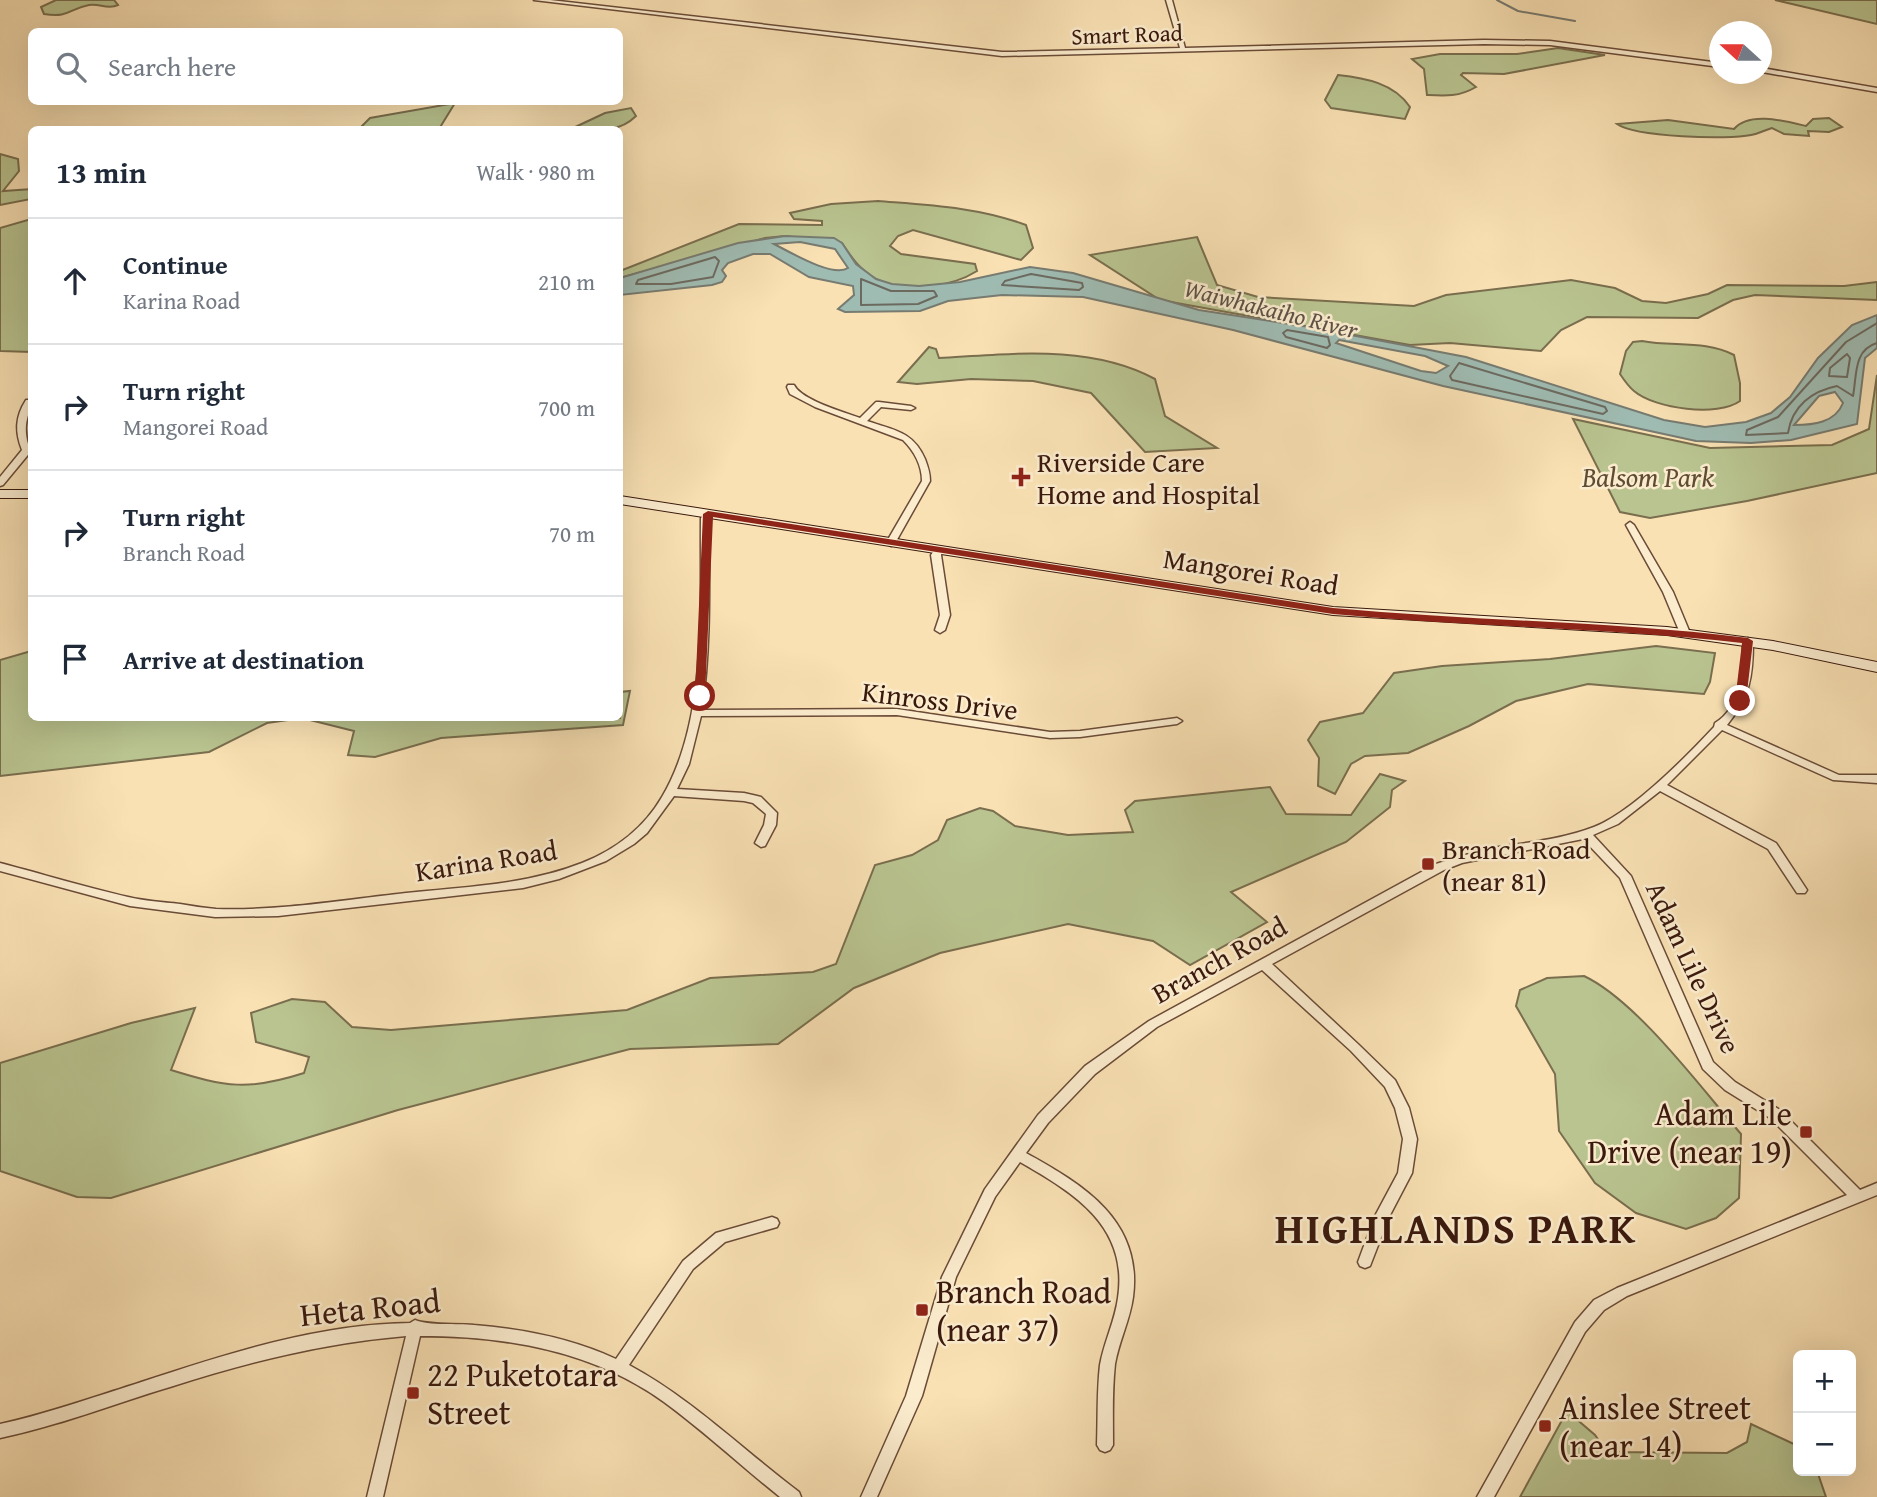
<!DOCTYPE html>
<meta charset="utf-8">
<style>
body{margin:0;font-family:"Gentium Book Plus",serif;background:#f2f2f3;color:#1f2937}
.controls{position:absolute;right:21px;bottom:21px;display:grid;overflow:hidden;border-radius:10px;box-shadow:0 7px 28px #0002}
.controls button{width:63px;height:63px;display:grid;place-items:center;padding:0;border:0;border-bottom:2px solid #e0e1e3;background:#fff;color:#1f2937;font:35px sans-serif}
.compass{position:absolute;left:1709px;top:21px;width:63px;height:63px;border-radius:50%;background:#fff;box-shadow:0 7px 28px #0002;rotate:291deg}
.stop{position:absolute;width:21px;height:21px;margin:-16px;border:5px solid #8f2418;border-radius:50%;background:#fff}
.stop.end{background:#8f2418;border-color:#fff;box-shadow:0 2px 7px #0008}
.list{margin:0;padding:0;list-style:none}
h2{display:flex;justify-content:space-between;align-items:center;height:91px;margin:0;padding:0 28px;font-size:30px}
h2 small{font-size:23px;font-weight:400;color:#747a83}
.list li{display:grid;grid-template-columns:46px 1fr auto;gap:21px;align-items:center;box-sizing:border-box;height:126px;padding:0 28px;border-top:2px solid #e0e1e3}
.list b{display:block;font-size:26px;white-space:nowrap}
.list p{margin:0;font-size:23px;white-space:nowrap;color:#747a83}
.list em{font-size:23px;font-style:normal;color:#747a83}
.icon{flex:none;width:38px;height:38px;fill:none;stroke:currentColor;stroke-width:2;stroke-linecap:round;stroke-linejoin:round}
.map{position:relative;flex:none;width:1877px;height:1497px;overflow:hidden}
.search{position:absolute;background:#fff;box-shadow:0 7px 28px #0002;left:28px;top:28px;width:595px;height:77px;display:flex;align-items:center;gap:18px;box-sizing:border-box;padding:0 24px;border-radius:10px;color:#747a83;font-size:26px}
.panel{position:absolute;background:#fff;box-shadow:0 7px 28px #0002;left:28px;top:126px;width:595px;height:595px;border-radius:10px}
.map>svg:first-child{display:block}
</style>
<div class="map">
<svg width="1877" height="1497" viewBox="0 0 1877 1497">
<rect width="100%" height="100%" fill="#f9e1b4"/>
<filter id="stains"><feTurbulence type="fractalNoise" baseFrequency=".00286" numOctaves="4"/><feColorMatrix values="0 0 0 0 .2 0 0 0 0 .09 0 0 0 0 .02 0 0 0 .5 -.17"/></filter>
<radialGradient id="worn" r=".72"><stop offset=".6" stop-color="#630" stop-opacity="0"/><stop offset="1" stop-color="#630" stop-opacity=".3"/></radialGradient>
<g fill="#b9c490" stroke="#7a6e4e" stroke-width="2">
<path d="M56,0H114L118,5C108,10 99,3 89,5C68,9 70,18 44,14L41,7Z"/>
<polygon points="1775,0 1877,0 1877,24"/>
<path d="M1558,48L1605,55L1504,74L1463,73L1461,75L1476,87C1459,97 1445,96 1427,95L1424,69L1412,59L1440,54H1517Z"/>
<path d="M1338,75C1365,78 1394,83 1410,107L1405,119L1331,108L1325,100Z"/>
<polygon points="455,103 439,129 359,129 370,118"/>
<path d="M631,108L636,116C618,134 595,130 571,129L605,113Z"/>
<path d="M1829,118L1842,127L1829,132L1808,131L1809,136L1784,134L1772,128C1765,130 1758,134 1751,135C1728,140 1635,137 1617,124L1668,120L1734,129C1749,111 1785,121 1806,126L1813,119Z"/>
<polygon points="0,154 18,159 19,171 3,191 32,189 31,199 0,205"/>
<path d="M878,201C928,205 978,207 1026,225L1033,248L1021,260L913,230L898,236L890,246L901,254L975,264L977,271C952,287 904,294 876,279C860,270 851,257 842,243L785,236L765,238L620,278V271L739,224L822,225V221L794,219L790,213L831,204Z"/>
<polygon points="31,219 31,352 0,351 0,228"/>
<polygon points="1197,237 1217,285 1258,297 1414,306 1446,295 1571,280 1615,288 1642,301 1666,303 1708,294 1727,285 1844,286 1877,282 1877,300 1755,295 1733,300 1698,318 1587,317 1561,330 1541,351 1450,343 1410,345 1160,300 1090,255"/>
<path d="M1642,341C1673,347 1705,340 1734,355L1740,383V401C1718,417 1655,409 1634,391C1629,387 1624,380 1620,374L1626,351L1633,342Z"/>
<path d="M929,347L936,349L939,358C1011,354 1090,344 1155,379L1165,416L1217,448L1145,452L1091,393L1033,381L971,379L917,384L898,382Z"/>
<polygon points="1877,375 1877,473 1747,501 1650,518 1620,512 1573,419 1710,448 1832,445 1869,429"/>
<polygon points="1656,646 1715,653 1710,682 1704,694 1588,684 1516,701 1469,726 1408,753 1365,756 1351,764 1335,794 1318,786 1319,758 1308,740 1320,722 1363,713 1394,673 1442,666 1550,659"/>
<polygon points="31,651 32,718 620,718 620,692 630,691 623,725 441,738 375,757 348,755 354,731 302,718 267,723 209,752 0,776 0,660"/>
<path d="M1380,774L1405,781L1392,790L1390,807L1346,842L1231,892L1267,922L1190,965L1153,941L1068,924L940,953L854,988L778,1044L630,1049L398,1110L111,1198L77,1197L0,1171V1063L131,1023L195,1008L171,1070C226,1087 248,1091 304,1073L309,1057L256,1042L251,1013L292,999L325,1002L352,1027L391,1030L627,1010L710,978L813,972L836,964L875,865L912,855L938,840L947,820L980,808L993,811L1015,826L1068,835L1133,832L1125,810L1135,801L1270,787L1286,814L1351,815Z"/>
<path d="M1584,976C1637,1001 1701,1088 1741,1134L1739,1198L1716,1218L1686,1229L1636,1213L1595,1183L1559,1131L1555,1074L1516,1006L1520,990L1547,978Z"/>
<polygon points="1567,1411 1595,1435 1607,1452 1727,1453 1747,1442 1751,1424 1798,1446 1798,1471 1817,1471 1826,1497 1520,1497"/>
</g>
<path fill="#9fbcb3" stroke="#777b71" stroke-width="2" fill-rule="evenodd" d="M785,236L834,238L842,243L856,264L876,279L892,284L919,286L960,282L1030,267L1073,273L1199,310L1309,327L1466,357L1664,420L1705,427L1746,422L1771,413L1790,397L1818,358L1852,325L1877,315V348L1865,358L1857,424L1791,440L1751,443L1696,441L1443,386L1233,330L1083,297L1002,295L948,301L920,311L845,312L838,309L854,295L853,286L809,277L770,254H753L728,263L722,270L726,276L722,282L712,285L620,295V278L738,243ZM800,242L835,249L848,268C833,278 790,252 774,244ZM1339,340L1425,356L1448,366L1436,373L1421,371L1336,343ZM1835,392L1843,403C1835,423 1813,425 1794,425L1819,396Z"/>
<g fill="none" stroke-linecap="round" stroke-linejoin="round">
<g stroke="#6c6a60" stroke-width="2">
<polygon points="715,257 719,261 713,277 671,284 636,284 638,280"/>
<polygon points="1031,274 1082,283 1083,287 1079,290 1002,285 1005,281"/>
<polygon points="861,279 891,291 934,291 937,296 918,304 861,305"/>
<path d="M1877,323L1846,342L1778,417L1747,430L1746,435L1788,433C1792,406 1812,391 1837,386L1853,396C1857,376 1853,350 1877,343"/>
<polygon points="1287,330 1328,337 1330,345 1327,348 1286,337 1283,333"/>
<polygon points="1847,354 1850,358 1847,377 1829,376 1830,368"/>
<polygon points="1459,363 1605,407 1607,411 1603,414 1452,380 1450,376"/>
</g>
<polyline stroke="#777b71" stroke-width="2" points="1497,0 1518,11 1575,21"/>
<defs>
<g id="street">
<polygon points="534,0 550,0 1002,52 1180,48 1166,0 1172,0 1185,48 1484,40 1550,41 1720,63 1720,67 1550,45 1484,44 1002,56"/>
<polygon points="1762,68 1877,88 1877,92 1762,72"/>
<path d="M788,385H794C801,400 844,412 860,418L876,402H879L911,406L915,408L911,410L881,407L867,421C893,430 913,431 925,459C928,467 930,473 930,481L894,545L891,546L886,543L922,481C922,465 914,451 903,440L815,407L790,394L787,387Z"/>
<path d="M26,400H32C28,418 23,424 28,444L32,443V450L3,485L0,486V477L22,450C15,432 15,417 26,400Z"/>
<path d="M708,511L712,514L709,518C709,582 711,646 702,710L897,709L1050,732L1080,731L1177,718L1182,721L1177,724L1080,737L1050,738L897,715L701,716L689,764L677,789L744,793L757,796L761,797L777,813L776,825L765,846L761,847L755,843L764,825L766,814L753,803L744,801L674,796L647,833L634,844L606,861L559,879L523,888L278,916L215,917L130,906L0,871V863C42,874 85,887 128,897C144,901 163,902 180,904C192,906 204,908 216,909C280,911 343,900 406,893C465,887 526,885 582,863C615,850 644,828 662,797C708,720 700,605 701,518L705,512Z"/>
<polygon points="1630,522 1634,525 1673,592 1690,633 1688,635 1682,635 1680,633 1663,592 1626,525"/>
<polygon points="938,548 943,551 941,555 950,615 945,630 940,633 935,630 940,615 931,555 935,549"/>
<path d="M1748,638L1753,641C1753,676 1750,697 1727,725L1839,775H1877V783L1833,780L1722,730L1667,785L1776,843L1807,890L1805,893H1797L1768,849L1660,791L1618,824L1593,835L1631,876L1713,1062L1735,1082L1780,1110L1860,1190L1877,1183V1195L1627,1296L1604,1310L1585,1332L1494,1497H1477L1575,1322L1594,1300L1617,1288L1847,1195L1770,1118L1725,1090L1703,1069L1620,878L1583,839L1462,863L1444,870L1272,964L1359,1045L1395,1080L1409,1108L1417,1139L1412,1173L1389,1217L1370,1266L1365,1268L1360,1266L1358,1262L1375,1216L1398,1173L1403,1139L1395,1108L1385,1087L1351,1051L1262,970L1157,1027L1095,1074L1048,1123L1026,1153C1084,1185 1143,1221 1133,1297C1130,1320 1119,1341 1115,1364C1112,1391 1113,1418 1113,1445L1110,1450L1105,1452L1100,1450L1097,1445C1098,1418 1097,1391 1100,1365C1104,1342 1115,1321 1118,1298C1129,1226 1074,1193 1020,1162L995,1197L956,1277L922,1396L877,1497H861L906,1396L942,1277L985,1189L1038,1115L1085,1066L1149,1021L1436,864C1457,857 1477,851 1499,847C1530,842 1563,839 1594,827C1632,812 1685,758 1714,727L1715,723C1742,707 1743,668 1743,641Z"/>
<path d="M772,1217L777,1219L779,1223L777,1227L725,1242L693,1269L629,1365C692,1399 742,1449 799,1492L801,1497H780C741,1466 705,1432 664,1402C593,1351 507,1336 420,1336L383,1497H367L406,1336C323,1343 248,1362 170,1387C113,1404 58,1426 0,1438V1424C42,1415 82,1401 123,1388C215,1358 312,1324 410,1323L415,1320C429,1326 457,1323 474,1325C523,1329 571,1338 616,1359L683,1261L716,1233Z"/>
</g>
<g id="secondary">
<rect x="0" y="490" width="32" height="8"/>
<polygon points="620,496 1333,607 1667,627 1773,641 1877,662 1877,672 1773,650 1667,635 1333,615 620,504"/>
</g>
</defs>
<use href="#street" stroke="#6a4b37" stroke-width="3"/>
<use href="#secondary" stroke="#3a190d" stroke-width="2"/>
<use href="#street" fill="#fbecce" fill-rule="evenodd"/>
<use href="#secondary" fill="#fbecce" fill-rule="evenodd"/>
</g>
<path fill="#8f2418" d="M708,511L1333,608C1471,621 1610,621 1748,638L1753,641L1746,701L1740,704L1735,701L1742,643C1606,627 1469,627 1333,614L713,517L705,696L700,700L695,696L703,514Z"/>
<g fill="#8f2418" stroke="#fbecce" stroke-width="2.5">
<path d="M1017.5 466.5h7v7h7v7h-7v7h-7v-7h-7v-7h7z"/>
<rect x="1421" y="857" width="14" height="14" rx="3.5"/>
<rect x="1799" y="1125" width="14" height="14" rx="3.5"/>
<rect x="915" y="1303" width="14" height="14" rx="3.5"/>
<rect x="406" y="1386" width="14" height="14" rx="3.5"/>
<rect x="1538" y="1419" width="14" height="14" rx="3.5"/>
</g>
<g text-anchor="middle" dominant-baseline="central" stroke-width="5" stroke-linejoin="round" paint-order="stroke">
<g font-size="23" fill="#3a190d" stroke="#fbecce">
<text transform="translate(1127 34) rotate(-2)">Smart Road</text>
</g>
<g font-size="24" font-style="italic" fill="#5d5247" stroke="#fbecce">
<text transform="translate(1271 309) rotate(14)">Waiwhakaiho River</text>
</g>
<g font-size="28" fill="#3a190d" stroke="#fbecce" text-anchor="start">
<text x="1037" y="461">Riverside Care<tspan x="1037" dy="32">Home and Hospital</tspan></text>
<text x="1442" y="848">Branch Road<tspan x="1442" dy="32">(near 81)</tspan></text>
</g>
<g font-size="28" font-style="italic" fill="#604c34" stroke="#fbecce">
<text x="1648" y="476">Balsom Park</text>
</g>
<g font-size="28" fill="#3a190d" stroke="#fbecce">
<text transform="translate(1251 571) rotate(9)">Mangorei Road</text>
<text transform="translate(940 700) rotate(7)">Kinross Drive</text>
<text transform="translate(486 860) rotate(-9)">Karina Road</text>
<text transform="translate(1219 959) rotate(-29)">Branch Road</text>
<text transform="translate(1694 967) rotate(65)">Adam Lile Drive</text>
</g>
<g font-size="33" fill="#3a190d" stroke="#fbecce" text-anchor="start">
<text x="1792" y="1113" text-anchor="end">Adam Lile<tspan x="1792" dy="38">Drive (near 19)</tspan></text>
<text x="936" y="1291">Branch Road<tspan x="936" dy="38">(near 37)</tspan></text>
<text x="427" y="1374">22 Puketotara<tspan x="427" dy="38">Street</tspan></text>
<text x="1559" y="1407">Ainslee Street<tspan x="1559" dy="38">(near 14)</tspan></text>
</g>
<g font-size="33" fill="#3a190d" stroke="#fbecce">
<text transform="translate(370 1307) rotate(-6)">Heta Road</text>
</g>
<g font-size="42" font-weight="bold" letter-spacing="2" fill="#3a190d" stroke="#fbecce">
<text x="1456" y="1227">HIGHLANDS PARK</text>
</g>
</g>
<rect width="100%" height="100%" filter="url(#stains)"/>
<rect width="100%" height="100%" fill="url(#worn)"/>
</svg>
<div class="controls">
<button>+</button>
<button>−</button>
</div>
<svg class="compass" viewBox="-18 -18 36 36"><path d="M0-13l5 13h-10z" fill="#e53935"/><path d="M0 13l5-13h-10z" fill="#747a83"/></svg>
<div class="stop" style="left:700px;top:696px"></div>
<div class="stop end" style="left:1740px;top:701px"></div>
<div class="search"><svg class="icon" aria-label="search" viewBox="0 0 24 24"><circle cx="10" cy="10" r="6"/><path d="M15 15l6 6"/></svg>Search here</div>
<section class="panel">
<h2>13 min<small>Walk · 980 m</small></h2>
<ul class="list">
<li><svg class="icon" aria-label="ahead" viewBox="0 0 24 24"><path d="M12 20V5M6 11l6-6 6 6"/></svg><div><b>Continue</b><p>Karina Road</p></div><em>210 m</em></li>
<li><svg class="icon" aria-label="right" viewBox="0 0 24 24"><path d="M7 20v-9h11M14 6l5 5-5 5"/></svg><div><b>Turn right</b><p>Mangorei Road</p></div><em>700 m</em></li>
<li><svg class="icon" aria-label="right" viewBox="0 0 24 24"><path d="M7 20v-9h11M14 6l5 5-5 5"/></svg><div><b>Turn right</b><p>Branch Road</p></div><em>70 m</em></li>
<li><svg class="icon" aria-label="arrive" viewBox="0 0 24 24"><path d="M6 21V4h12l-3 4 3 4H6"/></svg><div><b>Arrive at destination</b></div></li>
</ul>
</section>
</div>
